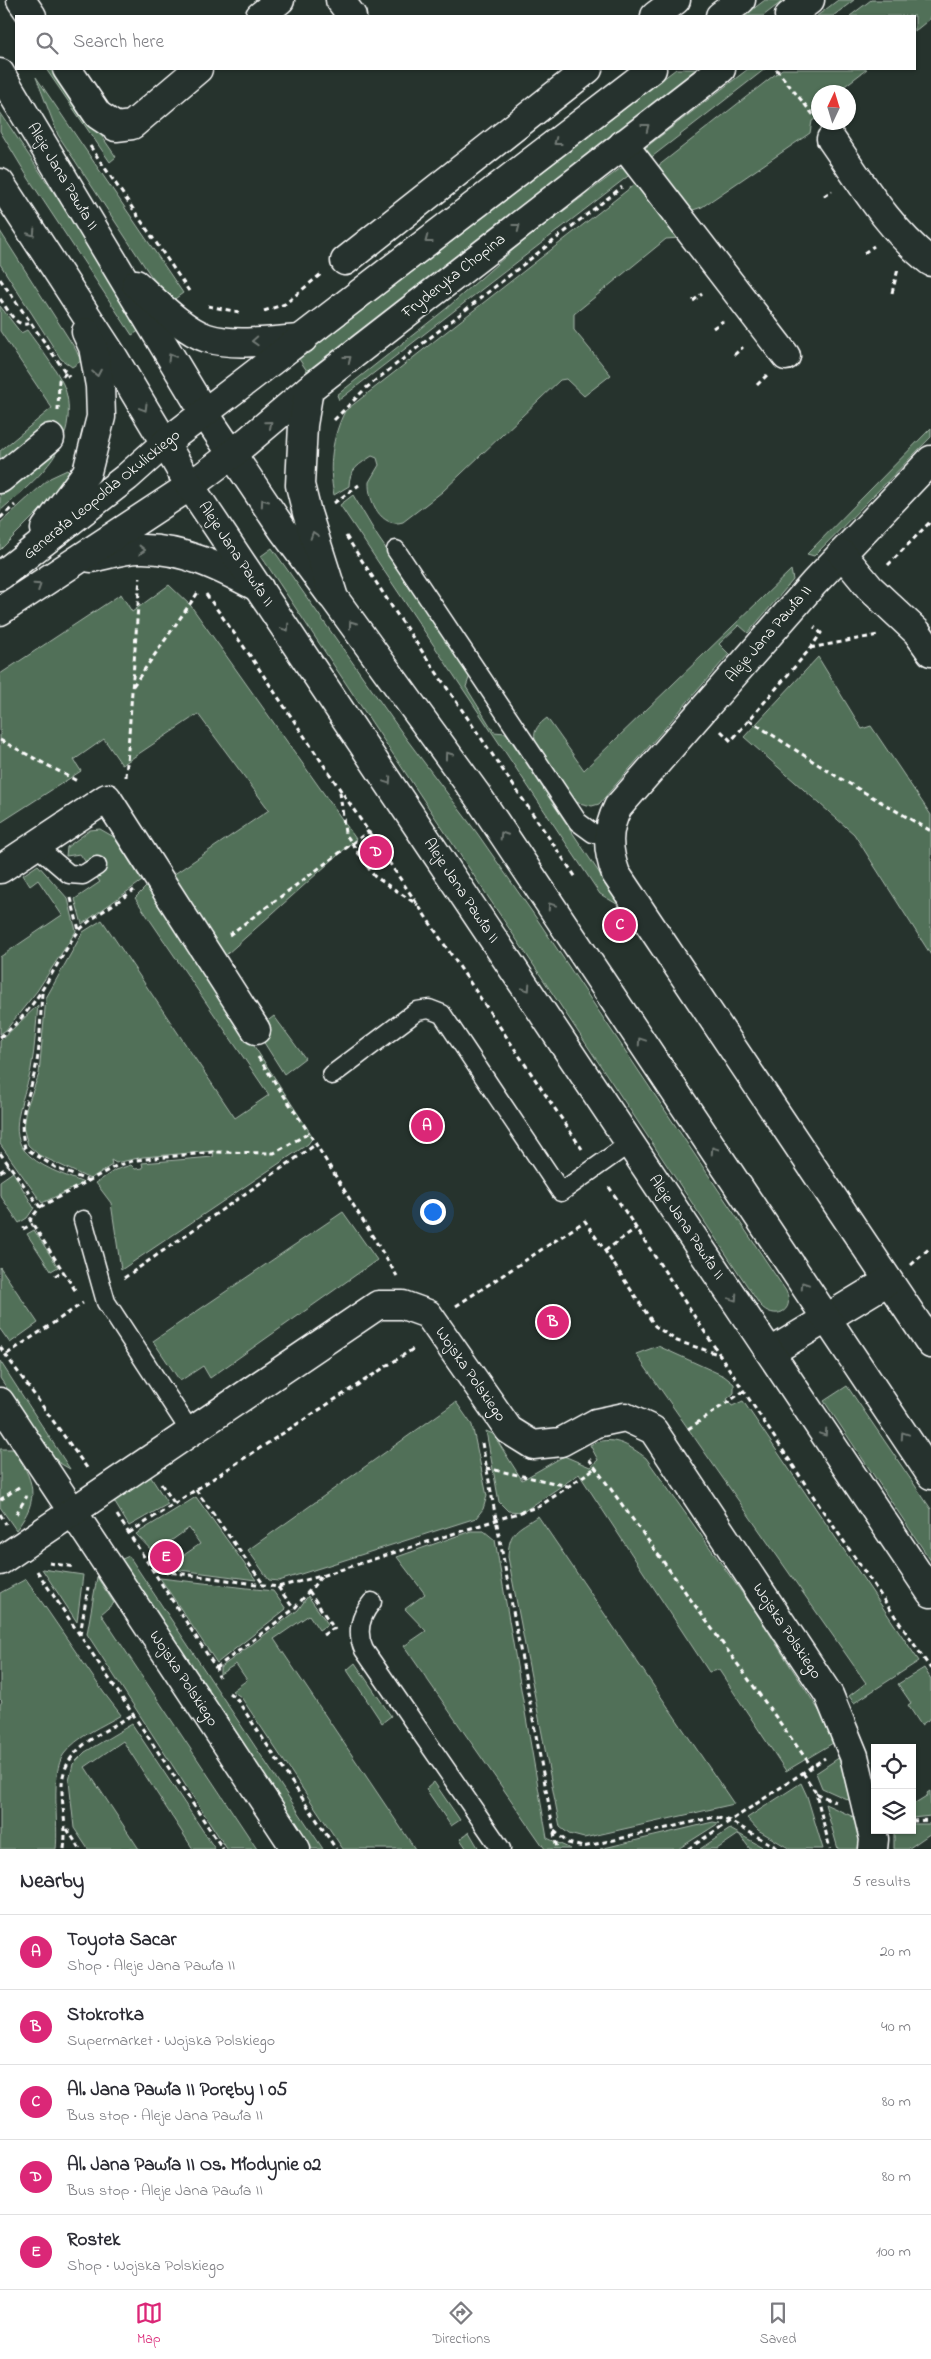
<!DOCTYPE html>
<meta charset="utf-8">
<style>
body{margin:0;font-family:"Indie Flower",sans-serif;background:#f2f2f3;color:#2b2b33}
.controls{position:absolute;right:15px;bottom:15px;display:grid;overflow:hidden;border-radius:0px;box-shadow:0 1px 4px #0004}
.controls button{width:45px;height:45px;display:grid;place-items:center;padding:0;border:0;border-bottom:1px solid #e1e1e2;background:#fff;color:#2b2b33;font:25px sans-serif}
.compass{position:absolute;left:811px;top:85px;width:45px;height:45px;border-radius:50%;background:#fff;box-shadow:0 1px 4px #0004;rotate:4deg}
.you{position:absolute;left:432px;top:1211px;width:18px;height:18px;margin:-12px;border:4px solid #fff;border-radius:50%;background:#1a73e8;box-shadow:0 0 0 8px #1a73e833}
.badge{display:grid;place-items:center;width:32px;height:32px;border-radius:50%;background:#db2777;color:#fff;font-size:16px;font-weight:700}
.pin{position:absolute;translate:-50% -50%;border:2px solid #fff;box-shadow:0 1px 5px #0006}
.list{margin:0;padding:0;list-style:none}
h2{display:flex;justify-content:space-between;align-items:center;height:65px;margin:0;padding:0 20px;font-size:21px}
h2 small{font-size:16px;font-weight:400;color:#7c7c81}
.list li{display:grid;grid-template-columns:32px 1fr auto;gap:15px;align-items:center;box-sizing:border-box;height:75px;padding:0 20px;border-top:1px solid #e1e1e2}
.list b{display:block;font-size:19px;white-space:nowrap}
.list p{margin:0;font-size:16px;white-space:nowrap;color:#7c7c81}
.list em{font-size:16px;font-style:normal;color:#7c7c81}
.icon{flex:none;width:28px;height:28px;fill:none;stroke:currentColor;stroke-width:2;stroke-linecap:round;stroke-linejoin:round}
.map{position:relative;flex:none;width:931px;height:1849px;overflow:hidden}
.search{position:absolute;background:#fff;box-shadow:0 1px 4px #0004;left:15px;right:15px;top:15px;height:55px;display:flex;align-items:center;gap:12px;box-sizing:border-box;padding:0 18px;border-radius:0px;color:#7c7c81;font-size:19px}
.sheet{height:440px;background:#fff}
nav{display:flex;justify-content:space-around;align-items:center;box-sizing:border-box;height:70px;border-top:1px solid #e1e1e2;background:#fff;font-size:14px;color:#7c7c81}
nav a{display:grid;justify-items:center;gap:2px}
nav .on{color:#db2777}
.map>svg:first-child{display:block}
</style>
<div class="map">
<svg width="931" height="1849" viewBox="0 0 931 1849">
<rect width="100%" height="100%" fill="#26332d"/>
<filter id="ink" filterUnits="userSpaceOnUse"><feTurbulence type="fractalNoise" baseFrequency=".02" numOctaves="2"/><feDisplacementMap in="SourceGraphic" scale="10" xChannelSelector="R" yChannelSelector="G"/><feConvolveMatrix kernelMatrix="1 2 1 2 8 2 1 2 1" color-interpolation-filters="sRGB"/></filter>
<g filter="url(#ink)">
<g fill="#517058" stroke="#a8b8ac">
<polygon points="765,0 784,0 763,16 744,16"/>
<polygon points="838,0 854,0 833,16 817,16"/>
<polygon points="871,0 931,0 931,18 915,31 915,16 850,16"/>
<polygon points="46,69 56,69 116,157 110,162"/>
<polygon points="676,69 696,69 307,371 299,359"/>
<polygon points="748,69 765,69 644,163 641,151"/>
<polygon points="782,69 867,69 837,92 818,92 818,117 812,121 810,133 702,207 693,210 694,219 653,170"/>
<polygon points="36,77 183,293 172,301 151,276 58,135"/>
<polygon points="0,112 144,328 132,335 29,179 0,131"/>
<polygon points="621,168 625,168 632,173 339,400 337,395 447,308 522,242"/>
<path d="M639,181L680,238L666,239L574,314V330L611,375L584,396L566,379L560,380L442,492L403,522C381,529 368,500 369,482L379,465L377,458L372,456C360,464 349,469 349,486L334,495C328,466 332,437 345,411Z"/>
<polygon points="0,231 76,350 81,361 72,367 61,359 0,264"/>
<path d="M0,306L21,333L27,330C39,347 54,365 63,384C68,395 69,406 68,418C64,460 30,484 0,511V451L52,408L0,331Z"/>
<polygon points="931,428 931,437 814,556 807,554"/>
<polygon points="67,470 71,474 49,501 0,550 0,523 50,478"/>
<polygon points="353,495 378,537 471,672 466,687 494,732 506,733 622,907 600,894 340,505"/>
<path d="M272,548L405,737L477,833L537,919L786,1291C796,1312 774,1321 760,1305L261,556Z"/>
<path d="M791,570L793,580L748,633L739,625L719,644L729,654L599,804L592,806L570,801C562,789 536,752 535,740C533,730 539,724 547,718L584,770Z"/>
<polygon points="169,585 191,606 356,839 218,962 167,879 269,810 198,714 122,765 104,739 74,760 81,771 0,823 0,674 121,594 132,612"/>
<polygon points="818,657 862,729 871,726 931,815 931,955 854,834 744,737"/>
<polygon points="100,829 114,837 142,881 82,924 75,899 100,882 80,854 66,856 67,847 90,830"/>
<polygon points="38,865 68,899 76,931 37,991 6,1030 0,1034 0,957 62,915 38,880 30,886 23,875"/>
<polygon points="149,884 313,1137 308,1144 121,1270 111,1203 96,1183 115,1170 131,1165 135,1169 143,1168 142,1163 213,1157 214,1151 143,1157 116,1163 111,1160 112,1165 90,1179 39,1155 28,1145 23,1127 26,1109 39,1074 46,998 83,932 102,920 235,1118 269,1095 135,898"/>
<path d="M38,1005C36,1026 35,1048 31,1069C27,1092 7,1128 24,1150C38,1167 65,1175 84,1183L42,1203L0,1144V1041Z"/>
<polygon points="274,1016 305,1058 284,1074 256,1030"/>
<polygon points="13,1172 34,1208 27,1218 19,1223 0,1195 0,1181"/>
<polygon points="343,1212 377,1260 210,1378 203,1366 180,1381 153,1341"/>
<polygon points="34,1230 58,1267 51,1271 27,1234"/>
<polygon points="0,1267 38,1323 10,1343 0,1329"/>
<polygon points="658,1346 724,1376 734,1384 734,1393 727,1399 732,1406 743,1401 919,1661 854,1703 849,1696 866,1683 636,1354"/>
<polygon points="0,1361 70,1469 56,1461 0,1378"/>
<polygon points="847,1386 931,1509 931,1561 824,1401"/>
<polygon points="456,1402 472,1425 487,1496 483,1509 476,1518 279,1581 269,1580 248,1550"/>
<path d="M486,1431L493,1434L522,1480L564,1456L590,1467L598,1460L590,1445C611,1434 629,1445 646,1458L755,1611L838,1740L786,1771L719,1670L709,1672L579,1474L523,1512L508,1511L499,1502Z"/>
<path d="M0,1449H13C34,1480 41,1498 16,1530L0,1507Z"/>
<polygon points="145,1468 168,1504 129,1526 109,1493"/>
<polygon points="196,1497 256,1580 165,1568 200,1544 189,1528 154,1553 136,1534"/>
<path d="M538,1516L734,1804L584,1838L569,1834L560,1827L508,1557C509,1530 517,1530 538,1516Z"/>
<polygon points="471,1531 484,1531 495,1540 547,1838 571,1849 545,1849 404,1646 426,1631 405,1609 425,1594 397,1557"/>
<polygon points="129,1556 323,1849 312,1849 120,1560"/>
<polygon points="42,1569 83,1575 77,1622"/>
<polygon points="97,1577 114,1603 101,1614 257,1849 227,1849 87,1634"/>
<polygon points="160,1578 273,1591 286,1609 217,1663"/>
<path d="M26,1579L104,1693L121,1715C103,1726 77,1736 64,1754C50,1772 59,1825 56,1849H0V1705L2,1701L0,1699V1593Z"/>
<polygon points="308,1596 328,1624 319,1630 309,1615 274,1639 415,1849 343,1849 241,1697 232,1691 247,1680 236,1664 220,1674 220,1668 298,1610"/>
<polygon points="355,1663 391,1716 382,1723 347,1670"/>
<polygon points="924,1668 931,1679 931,1718 921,1725 908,1705 911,1703 898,1684"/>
<polygon points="132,1724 215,1849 193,1849 123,1741 85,1767 139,1849 88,1849 74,1828 69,1781 73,1764 85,1752"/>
<polygon points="843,1755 853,1802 822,1788 816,1773"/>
<polygon points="434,1782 460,1820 451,1826 426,1789"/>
<polygon points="801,1783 807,1796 823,1849 790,1849 758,1830 747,1818"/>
<polygon points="930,1791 931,1816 912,1818 912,1805 928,1795 927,1793"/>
<polygon points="825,1804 856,1818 862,1844 860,1849 838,1849"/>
<polygon points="713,1822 719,1823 678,1849 600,1849"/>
<polygon points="912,1824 931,1824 931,1833 908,1849 894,1849 894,1830 912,1830"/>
<polygon points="730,1829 766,1849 750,1849 739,1834 717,1849 700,1849"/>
<polygon points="469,1832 479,1849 467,1849 460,1839"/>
</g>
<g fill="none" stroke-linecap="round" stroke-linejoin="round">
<defs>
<g id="service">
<polyline points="396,550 578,822 593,833 608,834"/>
<polyline points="35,845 69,874 83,875 97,866"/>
<polyline points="332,1075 417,1011 429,1009 442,1014 561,1192 630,1143"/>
<polyline points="83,1220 106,1302 190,1431"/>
<path d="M372,1602C360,1616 356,1633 364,1650L501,1849"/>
</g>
<g id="minor">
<polyline points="21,0 32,16"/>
<polyline points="340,0 352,16"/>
<polyline points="260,16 280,0"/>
<polyline points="655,16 676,0"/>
<polyline points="67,69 98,115 116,127 132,125 198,69"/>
<path d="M831,139C861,182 889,230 931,262"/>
<polyline points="623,144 786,356"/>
<polyline points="345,261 588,69"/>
<path d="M931,460L814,583L618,807C606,830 607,850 616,874L931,1344"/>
<polyline points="0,479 50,438"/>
<polyline points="842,554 870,588 917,632 931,652"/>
<polyline points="0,869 107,798 256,1030"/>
<polyline points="771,1352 888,1281"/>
<path id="s1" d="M0,1402L296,1849"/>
<path id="s2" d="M0,1561L378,1305H403L428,1314L509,1430L533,1445L561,1442L596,1423L625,1417L653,1430L829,1695L854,1756L874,1839L873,1849"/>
</g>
<g id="tertiary">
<path id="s3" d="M0,73L205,414L283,530L331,595"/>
<polyline points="0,183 114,358 165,443 127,477 0,576"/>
<path d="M136,284C154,300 184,331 207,338C237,347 273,340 303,339"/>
<polyline points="45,529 87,472 101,417 100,386 93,347 86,332"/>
<path d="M91,558C106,555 124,549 140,549C182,548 222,568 259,588"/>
<polyline points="0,611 190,486 231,455 309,389"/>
</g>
<g id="secondary">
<polyline points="720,16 741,0"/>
<polyline points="789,16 810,0"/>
<path id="s4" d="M652,69L165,443L190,486L931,1593"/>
<polyline points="721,69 309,389 303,425 300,485 307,513 334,598 477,795 931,1475"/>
</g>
</defs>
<use href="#service" stroke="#fff" stroke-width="21"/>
<use href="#minor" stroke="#fff" stroke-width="31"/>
<use href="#tertiary" stroke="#fff" stroke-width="31"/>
<use href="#secondary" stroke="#fff" stroke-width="31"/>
<g stroke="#fff" stroke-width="3" stroke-dasharray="5 4" stroke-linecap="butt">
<polyline points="776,69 815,117"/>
<polyline points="90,146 189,291"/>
<polyline points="824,196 832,191"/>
<polyline points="864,253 874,246"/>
<polyline points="0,279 69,377"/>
<polyline points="892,293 898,269"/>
<path d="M0,299C9,310 15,329 31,323"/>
<polyline points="693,301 702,294"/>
<polyline points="208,306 239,312"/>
<polyline points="264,311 285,304 321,274"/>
<polyline points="713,328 723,321"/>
<polyline points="734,355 743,347"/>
<polyline points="757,385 767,375"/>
<polyline points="58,411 59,380 66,373"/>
<polyline points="334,420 366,388 622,187"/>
<polyline points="334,503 359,485"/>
<polyline points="0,518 15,505"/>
<polyline points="346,536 396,613 577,879"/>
<polyline points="888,565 931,521"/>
<polyline points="206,594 249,654 582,1149"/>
<polyline points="810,648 878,635"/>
<polyline points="133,686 199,591"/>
<polyline points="749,720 836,776 931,831"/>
<polyline points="721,731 731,741 810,649 821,633 814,627"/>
<polyline points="0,740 79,782"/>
<polyline points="126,777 140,577"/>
<polyline points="340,792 345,833 374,876 418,905"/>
<polyline points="71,898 79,930"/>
<polyline points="229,935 369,831"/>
<path d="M42,993C40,1018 41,1047 35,1071C28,1102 17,1115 25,1148L58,1169L89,1181"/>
<path d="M0,1037C38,1010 52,967 78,932C87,920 121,900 134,890"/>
<polyline points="258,1057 309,1133"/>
<polyline points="0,1153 40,1207 30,1220 77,1293"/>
<polyline points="0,1172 9,1166"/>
<polyline points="609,1187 819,1505 931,1669"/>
<polyline points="40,1207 116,1166 136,1160 214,1152 274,1153 309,1133 397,1276"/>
<polyline points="23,1229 33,1224"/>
<polyline points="605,1251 636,1228"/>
<polyline points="911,1265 931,1247"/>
<polyline points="55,1276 63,1271"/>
<polyline points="124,1278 315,1145"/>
<polyline points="456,1306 585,1221 655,1326 677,1341 721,1355"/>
<polyline points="0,1347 87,1468"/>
<polyline points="7,1354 83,1303"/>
<polyline points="688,1429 744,1391"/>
<polyline points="482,1443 557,1849"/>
<polyline points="589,1459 812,1767"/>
<polyline points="486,1468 568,1486"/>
<polyline points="161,1484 175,1504"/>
<polyline points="196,1490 264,1585"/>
<polyline points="0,1500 22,1485"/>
<polyline points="0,1514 6,1524"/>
<polyline points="16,1514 27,1496"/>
<polyline points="117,1515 216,1668 219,1677"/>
<polyline points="129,1533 416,1347"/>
<polyline points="49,1563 75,1567"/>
<polyline points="154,1570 278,1587 321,1576 540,1506 595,1468"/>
<polyline points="37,1571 223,1849"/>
<polyline points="278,1587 294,1609"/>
<polyline points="309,1591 335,1630"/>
<polyline points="80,1635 88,1587"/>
<polyline points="323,1635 334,1628"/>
<polyline points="216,1668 294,1609 321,1577"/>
<polyline points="229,1693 236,1698 336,1849"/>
<polyline points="803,1773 816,1793 830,1849"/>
<polyline points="816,1793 835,1802"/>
<polyline points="912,1821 931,1820"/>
<polyline points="67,1829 80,1849"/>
<polyline points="554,1831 568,1843 583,1847 715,1817 730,1821 779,1849"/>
<path d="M64,1849C67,1824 62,1811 62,1788C61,1748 103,1733 132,1715"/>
<polyline points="688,1849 825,1758"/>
</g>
<use href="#service" stroke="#26332d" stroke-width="18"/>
<use href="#minor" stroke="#26332d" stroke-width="28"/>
<use href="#tertiary" stroke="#26332d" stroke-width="28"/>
<use href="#secondary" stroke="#26332d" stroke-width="28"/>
</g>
<defs><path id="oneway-chevron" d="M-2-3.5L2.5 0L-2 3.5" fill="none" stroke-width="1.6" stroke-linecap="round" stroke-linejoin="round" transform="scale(1.25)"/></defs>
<g stroke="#727a76">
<use href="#oneway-chevron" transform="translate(646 127) rotate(-38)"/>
<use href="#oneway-chevron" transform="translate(557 142) rotate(143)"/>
<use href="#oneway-chevron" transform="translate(517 227) rotate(-38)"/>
<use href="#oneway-chevron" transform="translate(32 233) rotate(57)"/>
<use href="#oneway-chevron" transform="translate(428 240) rotate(143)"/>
<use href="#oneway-chevron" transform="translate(255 341) rotate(177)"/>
<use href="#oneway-chevron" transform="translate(171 357) rotate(-121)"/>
<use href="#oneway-chevron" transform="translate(348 359) rotate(-38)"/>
<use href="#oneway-chevron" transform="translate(97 373) rotate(79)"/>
<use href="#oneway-chevron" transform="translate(144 408) rotate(59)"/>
<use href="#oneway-chevron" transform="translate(269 424) rotate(-40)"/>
<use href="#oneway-chevron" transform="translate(264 502) rotate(-125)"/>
<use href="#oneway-chevron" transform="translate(314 535) rotate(-108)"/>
<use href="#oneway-chevron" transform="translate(142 550)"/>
<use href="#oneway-chevron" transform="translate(38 586) rotate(-33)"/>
<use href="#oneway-chevron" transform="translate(352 624) rotate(-126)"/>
<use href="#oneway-chevron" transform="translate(286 628) rotate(56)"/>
<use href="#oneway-chevron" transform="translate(448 755) rotate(-126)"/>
<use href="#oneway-chevron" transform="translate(388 781) rotate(56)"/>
<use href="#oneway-chevron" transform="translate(503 835) rotate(-123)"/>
<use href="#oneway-chevron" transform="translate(551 906) rotate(-124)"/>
<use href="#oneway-chevron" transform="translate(527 988) rotate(56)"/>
<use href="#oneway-chevron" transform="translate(641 1041) rotate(-124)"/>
<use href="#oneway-chevron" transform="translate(714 1150) rotate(-124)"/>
<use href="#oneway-chevron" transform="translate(804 1285) rotate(-124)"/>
<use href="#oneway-chevron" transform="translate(734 1298) rotate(56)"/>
<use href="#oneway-chevron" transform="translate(824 1433) rotate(56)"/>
<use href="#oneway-chevron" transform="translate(904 1435) rotate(-124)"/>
</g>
</g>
<g text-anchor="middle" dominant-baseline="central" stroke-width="4" stroke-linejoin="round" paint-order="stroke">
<g font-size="16" fill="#fff" stroke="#26332d">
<text stroke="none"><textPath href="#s3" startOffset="121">Aleje Jana Pawła II</textPath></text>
<text transform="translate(454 276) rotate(-38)">Fryderyka Chopina</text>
<text transform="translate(102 495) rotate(-39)">Generała Leopolda Okulickiego</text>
<text stroke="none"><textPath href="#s4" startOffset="746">Aleje Jana Pawła II</textPath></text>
<text transform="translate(769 634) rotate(-49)">Aleje Jana Pawła II</text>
<text stroke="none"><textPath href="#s4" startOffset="1151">Aleje Jana Pawła II</textPath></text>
<text stroke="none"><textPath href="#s4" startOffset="1556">Aleje Jana Pawła II</textPath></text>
<text stroke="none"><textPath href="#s2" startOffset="582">Wojska Polskiego</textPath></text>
<text stroke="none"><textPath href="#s2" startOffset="1048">Wojska Polskiego</textPath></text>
<text stroke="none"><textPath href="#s1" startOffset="332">Wojska Polskiego</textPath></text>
</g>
</g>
</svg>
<div class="controls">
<button><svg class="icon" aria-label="locate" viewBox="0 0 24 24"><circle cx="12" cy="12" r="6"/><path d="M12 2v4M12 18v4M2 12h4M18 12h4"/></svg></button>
<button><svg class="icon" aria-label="layers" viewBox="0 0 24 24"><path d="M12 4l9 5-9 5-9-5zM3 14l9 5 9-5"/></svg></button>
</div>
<svg class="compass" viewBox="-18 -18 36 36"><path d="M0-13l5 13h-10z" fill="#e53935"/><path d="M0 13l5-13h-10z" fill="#7c7c81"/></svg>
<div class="you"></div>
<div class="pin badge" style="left:427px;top:1126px">A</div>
<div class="pin badge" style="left:553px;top:1322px">B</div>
<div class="pin badge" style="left:620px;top:925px">C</div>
<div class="pin badge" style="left:376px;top:852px">D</div>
<div class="pin badge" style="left:166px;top:1557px">E</div>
<div class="search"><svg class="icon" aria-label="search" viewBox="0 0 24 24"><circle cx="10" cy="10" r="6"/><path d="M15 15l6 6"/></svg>Search here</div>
</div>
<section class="sheet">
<h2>Nearby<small>5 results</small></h2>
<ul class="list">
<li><span class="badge">A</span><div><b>Toyota Sacar</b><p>Shop · Aleje Jana Pawła II</p></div><em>20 m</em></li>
<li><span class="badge">B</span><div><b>Stokrotka</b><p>Supermarket · Wojska Polskiego</p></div><em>40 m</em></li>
<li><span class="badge">C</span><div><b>Al. Jana Pawła II Poręby I 05</b><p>Bus stop · Aleje Jana Pawła II</p></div><em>80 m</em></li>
<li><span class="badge">D</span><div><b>Al. Jana Pawła II Os. Młodynie 02</b><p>Bus stop · Aleje Jana Pawła II</p></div><em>80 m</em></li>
<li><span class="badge">E</span><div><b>Rostek</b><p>Shop · Wojska Polskiego</p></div><em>100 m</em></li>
</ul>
</section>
<nav>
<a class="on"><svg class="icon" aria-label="map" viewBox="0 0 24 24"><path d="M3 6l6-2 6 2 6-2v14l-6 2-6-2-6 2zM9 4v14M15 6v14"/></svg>Map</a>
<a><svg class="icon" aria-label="directions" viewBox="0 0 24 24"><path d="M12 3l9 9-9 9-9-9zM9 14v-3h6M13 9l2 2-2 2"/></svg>Directions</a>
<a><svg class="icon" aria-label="saved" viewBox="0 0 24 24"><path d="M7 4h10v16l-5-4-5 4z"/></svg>Saved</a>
</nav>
